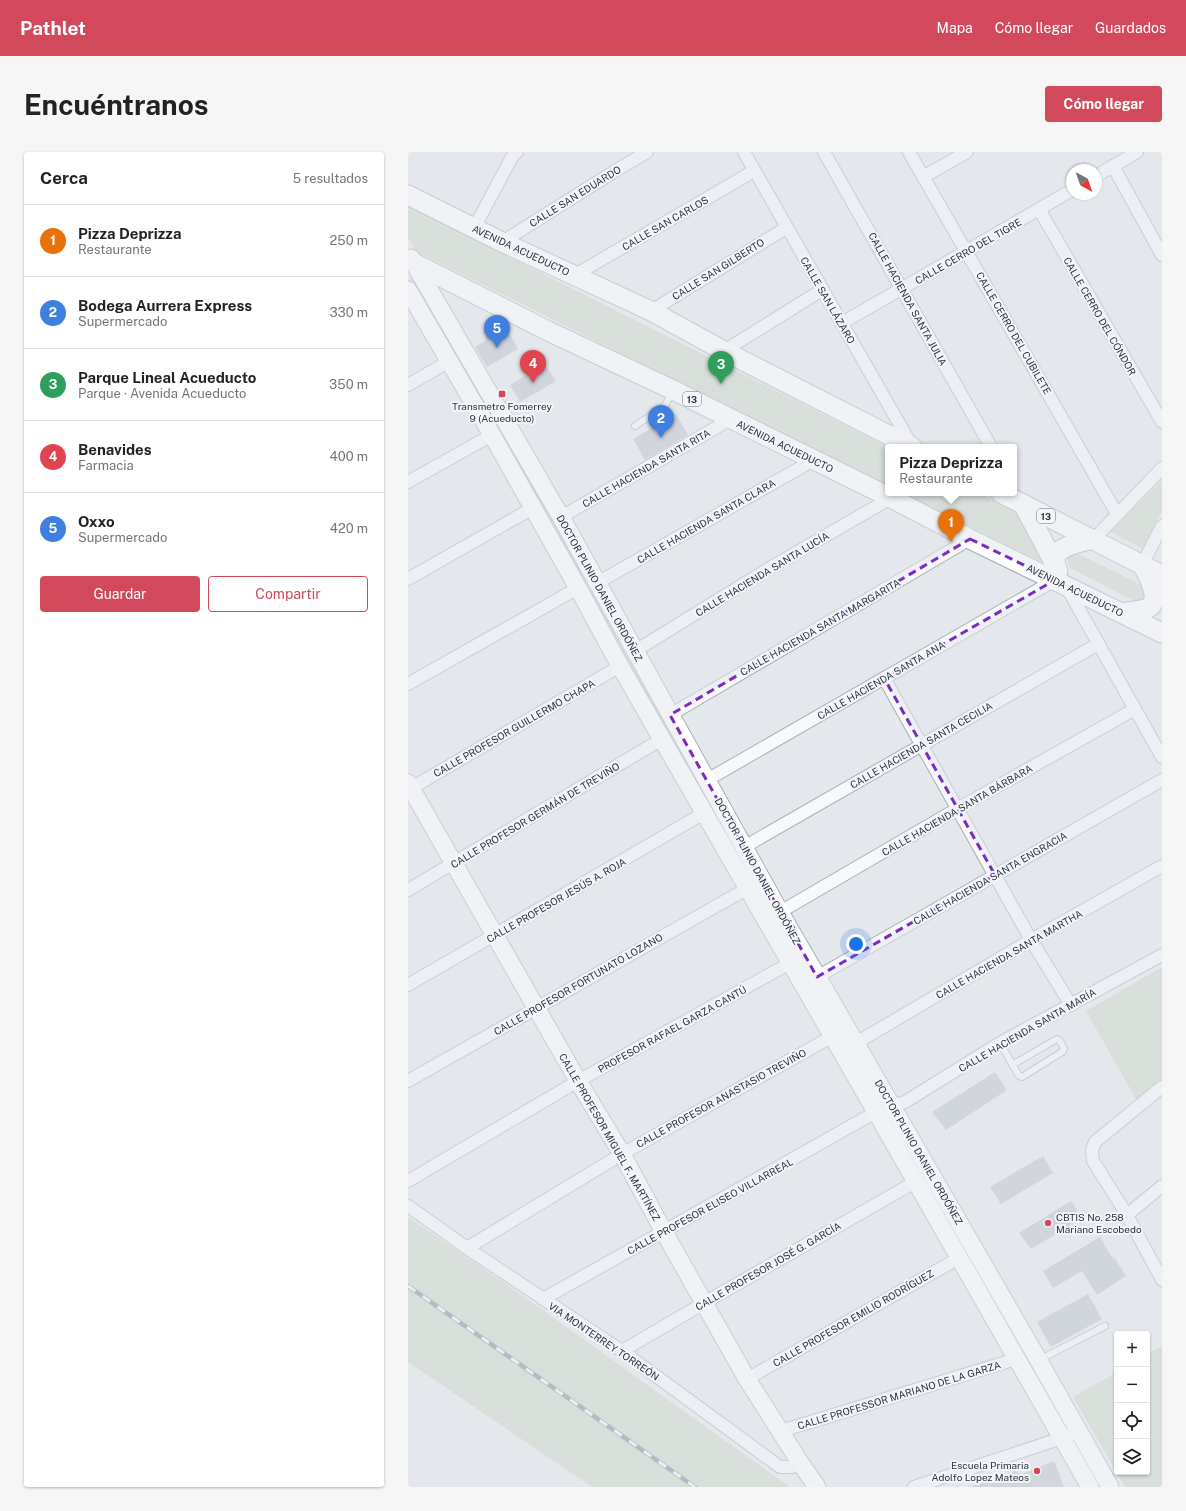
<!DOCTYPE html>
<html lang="es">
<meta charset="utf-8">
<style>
body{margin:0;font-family:"Public Sans",sans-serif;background:#f6f6f6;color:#222}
.controls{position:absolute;right:12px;bottom:12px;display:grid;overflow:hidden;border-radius:4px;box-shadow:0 1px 3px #0004}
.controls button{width:36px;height:36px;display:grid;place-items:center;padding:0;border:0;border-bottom:1px solid #e0e0e0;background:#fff;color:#222;font:20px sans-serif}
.compass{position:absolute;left:658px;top:12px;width:36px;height:36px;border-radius:50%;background:#fff;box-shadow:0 1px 3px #0004;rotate:140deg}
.you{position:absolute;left:448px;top:792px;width:14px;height:14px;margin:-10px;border:3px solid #fff;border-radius:50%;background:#1a73e8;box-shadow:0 0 0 6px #1a73e833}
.badge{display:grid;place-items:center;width:26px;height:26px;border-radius:50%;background:#d1495b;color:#fff;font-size:13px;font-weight:700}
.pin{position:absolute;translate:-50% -33px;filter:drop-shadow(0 1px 2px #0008)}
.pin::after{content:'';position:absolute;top:21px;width:14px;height:12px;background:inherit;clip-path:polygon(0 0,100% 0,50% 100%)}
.popup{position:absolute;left:477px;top:292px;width:132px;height:52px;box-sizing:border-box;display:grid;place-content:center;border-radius:4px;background:#fff;filter:drop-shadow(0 1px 3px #0005);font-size:13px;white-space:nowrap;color:#767676}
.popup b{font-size:15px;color:#222}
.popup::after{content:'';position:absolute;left:50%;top:100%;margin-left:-8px;border:8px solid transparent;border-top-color:#fff}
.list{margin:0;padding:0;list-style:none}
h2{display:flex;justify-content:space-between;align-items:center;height:52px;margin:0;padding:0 16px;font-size:17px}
h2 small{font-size:13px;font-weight:400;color:#767676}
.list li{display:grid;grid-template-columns:26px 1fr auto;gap:12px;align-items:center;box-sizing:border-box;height:72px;padding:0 16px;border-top:1px solid #e0e0e0}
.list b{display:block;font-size:15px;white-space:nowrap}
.list p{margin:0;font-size:13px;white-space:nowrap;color:#767676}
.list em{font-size:13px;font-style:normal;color:#767676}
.actions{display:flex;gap:8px;padding:12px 16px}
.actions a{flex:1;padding:9px 0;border:1px solid #d1495b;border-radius:4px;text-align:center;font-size:14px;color:#d1495b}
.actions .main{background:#d1495b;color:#fff}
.icon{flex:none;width:22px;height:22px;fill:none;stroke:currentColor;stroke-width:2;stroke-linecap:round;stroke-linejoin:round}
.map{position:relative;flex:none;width:754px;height:1335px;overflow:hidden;border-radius:4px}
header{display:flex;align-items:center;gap:24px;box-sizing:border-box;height:56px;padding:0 20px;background:#d1495b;color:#fff}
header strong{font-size:19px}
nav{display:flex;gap:22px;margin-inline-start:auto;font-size:14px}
.intro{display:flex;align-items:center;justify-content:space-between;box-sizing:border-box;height:96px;padding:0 24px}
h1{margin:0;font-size:28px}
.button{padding:10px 18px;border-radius:4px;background:#d1495b;color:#fff;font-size:14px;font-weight:700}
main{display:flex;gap:24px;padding:0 24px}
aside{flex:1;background:#fff;border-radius:4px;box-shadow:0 1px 3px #0004}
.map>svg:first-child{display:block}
</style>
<header>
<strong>Pathlet</strong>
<nav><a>Mapa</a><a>Cómo llegar</a><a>Guardados</a></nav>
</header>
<div class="intro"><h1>Encuéntranos</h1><a class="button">Cómo llegar</a></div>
<main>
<aside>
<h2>Cerca<small>5 resultados</small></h2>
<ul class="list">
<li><span class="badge" style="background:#e8710a">1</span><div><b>Pizza Deprizza</b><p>Restaurante</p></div><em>250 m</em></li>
<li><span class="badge" style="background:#3f7fe0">2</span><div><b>Bodega Aurrera Express</b><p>Supermercado</p></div><em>330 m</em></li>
<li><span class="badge" style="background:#2e9e5b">3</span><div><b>Parque Lineal Acueducto</b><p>Parque · Avenida Acueducto</p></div><em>350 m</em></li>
<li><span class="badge" style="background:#e0444e">4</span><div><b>Benavides</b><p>Farmacia</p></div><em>400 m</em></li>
<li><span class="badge" style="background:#3f7fe0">5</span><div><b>Oxxo</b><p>Supermercado</p></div><em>420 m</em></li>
</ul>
<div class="actions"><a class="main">Guardar</a><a>Compartir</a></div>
</aside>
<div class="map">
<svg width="754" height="1335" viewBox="0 0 754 1335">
<rect width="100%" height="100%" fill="#e4e7ec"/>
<g fill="#c9d6c5">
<polygon points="0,54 480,295 480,334 9,100 0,86"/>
<polygon points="5,122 177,422 173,424 171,422 3,127 3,124"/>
<polygon points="754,328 754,359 734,396 702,380"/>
<polygon points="494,341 571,341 614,363 635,407 632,409"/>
<polygon points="668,401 735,434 739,448 729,450 662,416 659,407 663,402"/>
<polygon points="184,439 186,440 473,954 182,444"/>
<polygon points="754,815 754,929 729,949 678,859"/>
<polygon points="0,1065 101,1134 382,1335 184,1335 0,1210"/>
<polygon points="754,1194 754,1335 717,1335 665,1245 709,1220 709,1320 739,1320 739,1202"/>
</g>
<g fill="#bbc0ca">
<polygon points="99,177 110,197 79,215 67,195 79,188 77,185 88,179 90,182"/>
<polygon points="137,212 148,229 112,250 102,233"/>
<polygon points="268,262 280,283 237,308 225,287"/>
<polygon points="587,920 599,938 538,978 524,960"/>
<polygon points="635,1004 645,1021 593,1052 582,1035"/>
<polygon points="663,1049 674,1066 623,1097 611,1081"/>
<polygon points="692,1085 704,1106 706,1105 718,1124 689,1143 674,1119 645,1136 635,1119"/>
<polygon points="680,1142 694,1167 643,1195 629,1170"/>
<polygon points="646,1309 656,1335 565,1335 565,1334 609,1318 611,1323"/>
</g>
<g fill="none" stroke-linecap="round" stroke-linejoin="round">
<defs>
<g id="lane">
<polyline points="227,274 257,254 264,240"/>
<polyline points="592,891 611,924 614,925 654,900 656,897 652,889 649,887 604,913"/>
<polyline points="631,1208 697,1174"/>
</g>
<g id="street">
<polyline points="336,0 504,294"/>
<polyline points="416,0 583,295"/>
<polyline points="501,0 709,362"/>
<polyline points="705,14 754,103"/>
<polyline points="688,24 729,0"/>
<polyline points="515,25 559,0"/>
<polyline points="631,57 754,270"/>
<polyline points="66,76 104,5 109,0"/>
<polyline points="94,90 207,19 239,0"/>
<polyline points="167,123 346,19"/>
<polyline points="243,159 378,76"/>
<polyline points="434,171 664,38"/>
<polyline points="316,199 414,138"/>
<polyline points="0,233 42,209"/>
<polyline points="0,330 84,283"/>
<polyline points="153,365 323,267"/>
<polyline points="685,388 754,316"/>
<polyline points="734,413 754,374"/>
<polyline points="0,427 125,356"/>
<polyline points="189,431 406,308"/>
<polyline points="658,434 754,605"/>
<polyline points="227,499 365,414 483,346"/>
<polyline points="476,526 623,788 663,853"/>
<polyline points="0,532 170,436"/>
<polyline points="262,563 562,387"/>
<polyline points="299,628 647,428"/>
<polyline points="0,638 212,514"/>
<polyline points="336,695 690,492"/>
<polyline points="0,738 254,587"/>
<polyline points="372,760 549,657 727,557"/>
<polyline points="409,825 754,628"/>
<polyline points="0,833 296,661"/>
<polyline points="448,891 623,788 754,714"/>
<polyline points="0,929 340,736"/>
<polyline points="754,935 687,990 684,998 685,1009 719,1063 754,1128"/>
<polyline points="484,953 497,950 592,891 754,803"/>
<polyline points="0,1029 170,929 382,811"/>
<polyline points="0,1054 59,1096 214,1199 372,1315 384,1315 393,1312"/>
<polyline points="719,1063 754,1034"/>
<polyline points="59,1096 214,1002 425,884"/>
<polyline points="135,1147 468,960"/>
<polyline points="214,1199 296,1151 507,1030"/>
<polyline points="339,1227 551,1106"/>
<polyline points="373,1279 608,1207"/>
<polyline points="506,1335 660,1284"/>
</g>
<g id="secondary">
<polyline points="3,106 153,365 372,760 631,1209 702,1335"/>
<polyline points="0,138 84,283 170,436 212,514 468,960 682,1335"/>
<polyline points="0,631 170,929 214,1002 256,1080 339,1227 393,1312 409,1335"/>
</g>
<g id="primary">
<polyline points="0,43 94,90 243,159 316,199 504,295"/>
<polyline points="0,108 140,179 265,238 483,346 562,387 754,481"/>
<polyline points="593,341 754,423"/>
<polyline points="615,352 647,412 647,428"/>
<path d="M650,419C638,395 667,392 684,387"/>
<path d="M715,461C723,459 733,459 740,456C754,448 740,423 734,413"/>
</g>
</defs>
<use href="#lane" stroke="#a9aeb7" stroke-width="8"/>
<use href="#street" stroke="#a9aeb7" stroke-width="14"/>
<use href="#secondary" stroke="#a9aeb7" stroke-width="19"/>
<use href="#primary" stroke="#a3abb8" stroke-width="21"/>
<use href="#lane" stroke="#f7f8fa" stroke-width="6"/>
<use href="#street" stroke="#f7f8fa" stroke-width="12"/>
<use href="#secondary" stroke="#fff" stroke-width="17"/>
<use href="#primary" stroke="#fff" stroke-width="19"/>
<defs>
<polyline id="rail" points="0,1134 287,1335"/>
</defs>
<use href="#rail" stroke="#7d8696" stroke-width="4.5"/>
<use href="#rail" stroke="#f4f6f9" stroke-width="3" stroke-dasharray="9" stroke-linecap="butt"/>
</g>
<path d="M0 0H754V1335H0ZM562,387L647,428L476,526L587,723L409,825L262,563Z" fill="#e4e7ec" fill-opacity=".55" fill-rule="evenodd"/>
<path fill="none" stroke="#7b2cbf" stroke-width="3" stroke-dasharray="8 5" stroke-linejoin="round" d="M562,387L647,428L476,526L587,723L409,825L262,563Z"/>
<g fill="#d1495b" stroke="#f4f6f9" stroke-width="1.5">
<rect x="90" y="238" width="8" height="8" rx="2"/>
<circle cx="640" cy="1071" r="4"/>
<circle cx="629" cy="1319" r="4"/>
</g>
<g text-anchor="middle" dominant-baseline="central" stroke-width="4" stroke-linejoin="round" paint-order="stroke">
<g fill="#f4f6f9" stroke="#676e7b" stroke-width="1">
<rect x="275" y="240" width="18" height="14" rx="3"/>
<rect x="629" y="357" width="18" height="14" rx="3"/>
</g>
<g font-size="9" font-weight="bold" fill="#2b3445">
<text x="284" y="247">13</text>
<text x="638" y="364">13</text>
</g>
<g font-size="10" fill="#2b3445" stroke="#f4f6f9">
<text transform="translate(167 44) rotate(-32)">CALLE SAN EDUARDO</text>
<text transform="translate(257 71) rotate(-30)">CALLE SAN CARLOS</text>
<text transform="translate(113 98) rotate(25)">AVENIDA ACUEDUCTO</text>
<text transform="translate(560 99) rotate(-30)">CALLE CERRO DEL TIGRE</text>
<text transform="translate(310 117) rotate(-32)">CALLE SAN GILBERTO</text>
<text transform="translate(500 147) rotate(61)">CALLE HACIENDA SANTA JULIA</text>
<text transform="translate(420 148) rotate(60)">CALLE SAN LÁZARO</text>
<text transform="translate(692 164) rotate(60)">CALLE CERRO DEL CÓNDOR</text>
<text transform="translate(606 181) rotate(60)">CALLE CERRO DEL CUBILETE</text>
<text transform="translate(377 294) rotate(26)">AVENIDA ACUEDUCTO</text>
<text transform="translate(238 316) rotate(-30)">CALLE HACIENDA SANTA RITA</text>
<text transform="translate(298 369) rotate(-30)">CALLE HACIENDA SANTA CLARA</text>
<text transform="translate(354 422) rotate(-31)">CALLE HACIENDA SANTA LUCÍA</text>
<text transform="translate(192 436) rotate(61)">DOCTOR PLINIO DANIEL ORDÓÑEZ</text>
<text transform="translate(667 438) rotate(26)">AVENIDA ACUEDUCTO</text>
<text transform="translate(412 475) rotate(-30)">CALLE HACIENDA SANTA MARGARITA</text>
<text transform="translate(473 528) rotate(-30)">CALLE HACIENDA SANTA ANA</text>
<text transform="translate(106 576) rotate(-30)">CALLE PROFESOR GUILLERMO CHAPA</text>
<text transform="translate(513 593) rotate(-30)">CALLE HACIENDA SANTA CECILIA</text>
<text transform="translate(549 658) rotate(-30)">CALLE HACIENDA SANTA BÁRBARA</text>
<text transform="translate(127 663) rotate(-31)">CALLE PROFESOR GERMÁN DE TREVIÑO</text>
<text transform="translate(350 719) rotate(61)">DOCTOR PLINIO DANIEL ORDÓÑEZ</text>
<text transform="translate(582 726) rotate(-30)">CALLE HACIENDA SANTA ENGRACIA</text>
<text transform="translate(148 748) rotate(-30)">CALLE PROFESOR JESÚS A. ROJA</text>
<text transform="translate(601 802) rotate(-30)">CALLE HACIENDA SANTA MARTHA</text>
<text transform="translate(170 832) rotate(-30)">CALLE PROFESOR FORTUNATO LOZANO</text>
<text transform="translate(264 877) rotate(-29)">PROFESOR RAFAEL GARZA CANTÚ</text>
<text transform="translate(619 878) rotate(-30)">CALLE HACIENDA SANTA MARÍA</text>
<text transform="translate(313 946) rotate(-29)">CALLE PROFESOR ANASTASIO TREVIÑO</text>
<text transform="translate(202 985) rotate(60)">CALLE PROFESOR MIGUEL F. MARTÍNEZ</text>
<text transform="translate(511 1000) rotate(60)">DOCTOR PLINIO DANIEL ORDÓÑEZ</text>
<text transform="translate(302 1054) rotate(-29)">CALLE PROFESOR ELISEO VILLARREAL</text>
<text transform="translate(360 1114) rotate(-30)">CALLE PROFESOR JOSÉ G. GARCÍA</text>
<text transform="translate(445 1166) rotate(-30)">CALLE PROFESOR EMILIO RODRÍGUEZ</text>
<text transform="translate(196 1189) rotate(34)">VIA MONTERREY TORREÓN</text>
<text transform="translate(491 1243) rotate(-17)">CALLE PROFESSOR MARIANO DE LA GARZA</text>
</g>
<g font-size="10" fill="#2b3445" stroke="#f4f6f9">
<text x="94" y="254">Transmetro Fomerrey<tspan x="94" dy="12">9 (Acueducto)</tspan></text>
<text x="648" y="1065" text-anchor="start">CBTIS No. 258<tspan x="648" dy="12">Mariano Escobedo</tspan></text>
<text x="621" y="1313" text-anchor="end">Escuela Primaria<tspan x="621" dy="12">Adolfo Lopez Mateos</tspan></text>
</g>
</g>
</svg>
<div class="controls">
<button>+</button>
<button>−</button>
<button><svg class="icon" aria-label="locate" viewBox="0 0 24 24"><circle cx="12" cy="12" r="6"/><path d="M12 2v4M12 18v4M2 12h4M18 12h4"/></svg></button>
<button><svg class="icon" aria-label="layers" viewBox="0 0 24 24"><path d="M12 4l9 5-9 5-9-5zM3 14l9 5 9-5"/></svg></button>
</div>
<svg class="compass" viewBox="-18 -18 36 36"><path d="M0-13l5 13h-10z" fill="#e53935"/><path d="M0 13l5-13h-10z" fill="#767676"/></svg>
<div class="you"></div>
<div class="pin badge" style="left:543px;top:390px;background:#e8710a">1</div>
<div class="popup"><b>Pizza Deprizza</b>Restaurante</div>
<div class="pin badge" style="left:253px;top:286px;background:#3f7fe0">2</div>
<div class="pin badge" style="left:313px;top:232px;background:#2e9e5b">3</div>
<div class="pin badge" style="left:125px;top:231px;background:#e0444e">4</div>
<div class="pin badge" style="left:89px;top:196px;background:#3f7fe0">5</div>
</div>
</main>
